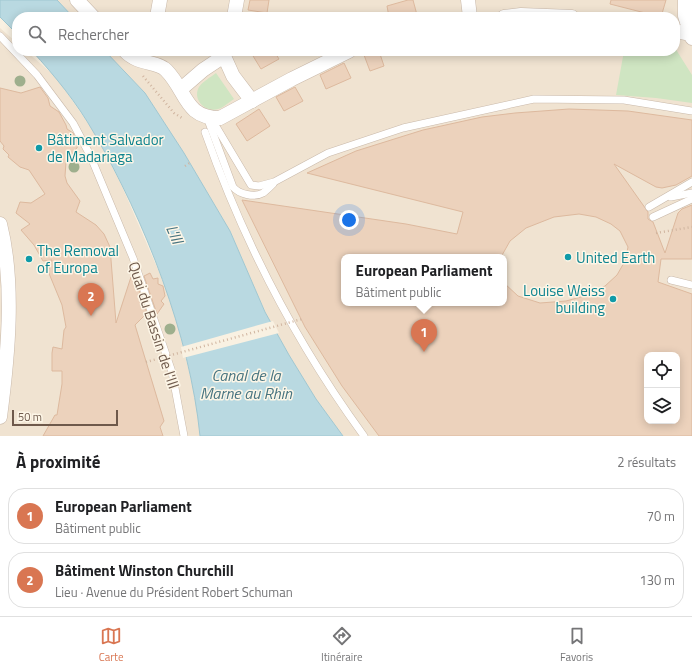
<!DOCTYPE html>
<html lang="fr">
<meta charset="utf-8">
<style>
body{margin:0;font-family:"Titillium Web",sans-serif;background:#f2f2f2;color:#202124}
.controls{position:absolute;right:12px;bottom:12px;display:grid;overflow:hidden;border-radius:8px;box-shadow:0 2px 10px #0003}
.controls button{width:36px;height:36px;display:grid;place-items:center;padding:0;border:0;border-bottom:1px solid #e0e0e0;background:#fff;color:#202124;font:20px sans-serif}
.scale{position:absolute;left:12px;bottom:10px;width:106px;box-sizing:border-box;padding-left:4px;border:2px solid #6e594b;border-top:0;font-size:11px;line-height:14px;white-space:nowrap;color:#6e594b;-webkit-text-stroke:3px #fdf6e7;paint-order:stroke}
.you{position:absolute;left:349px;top:220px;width:14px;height:14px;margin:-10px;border:3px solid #fff;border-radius:50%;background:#1a73e8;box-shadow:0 0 0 6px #1a73e833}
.badge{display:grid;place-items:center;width:26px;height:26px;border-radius:50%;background:#d97652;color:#fff;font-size:13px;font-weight:700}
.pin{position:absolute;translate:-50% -33px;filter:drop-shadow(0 1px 2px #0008)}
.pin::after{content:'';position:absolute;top:21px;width:14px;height:12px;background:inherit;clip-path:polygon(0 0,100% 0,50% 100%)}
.popup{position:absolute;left:341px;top:254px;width:166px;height:52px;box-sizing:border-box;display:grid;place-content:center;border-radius:8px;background:#fff;filter:drop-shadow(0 1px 3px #0005);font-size:13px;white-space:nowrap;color:#757577}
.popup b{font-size:15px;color:#202124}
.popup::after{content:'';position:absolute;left:50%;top:100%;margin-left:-8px;border:8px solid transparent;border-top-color:#fff}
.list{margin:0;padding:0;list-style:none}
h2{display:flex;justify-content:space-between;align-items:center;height:52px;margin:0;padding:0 16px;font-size:17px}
h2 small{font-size:13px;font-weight:400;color:#757577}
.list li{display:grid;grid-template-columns:26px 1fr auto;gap:12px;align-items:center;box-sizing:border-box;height:56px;margin:0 8px 8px;padding:0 8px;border:1px solid #e0e0e0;border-radius:16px}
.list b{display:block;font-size:15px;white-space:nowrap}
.list p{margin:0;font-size:13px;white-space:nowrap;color:#757577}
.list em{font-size:13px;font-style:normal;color:#757577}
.icon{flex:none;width:22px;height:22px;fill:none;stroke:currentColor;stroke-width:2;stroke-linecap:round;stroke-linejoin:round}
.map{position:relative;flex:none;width:692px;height:436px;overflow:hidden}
.search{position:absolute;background:#fff;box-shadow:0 2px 10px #0003;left:12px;right:12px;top:12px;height:44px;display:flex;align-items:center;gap:10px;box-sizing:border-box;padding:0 14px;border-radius:16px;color:#757577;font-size:15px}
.sheet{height:180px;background:#fff}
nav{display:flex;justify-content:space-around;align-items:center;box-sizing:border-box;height:56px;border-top:1px solid #e0e0e0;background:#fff;font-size:11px;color:#757577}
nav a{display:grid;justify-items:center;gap:2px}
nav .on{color:#d97652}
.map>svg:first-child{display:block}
</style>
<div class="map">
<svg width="692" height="436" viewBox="0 0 692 436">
<rect width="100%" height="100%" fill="#f9f1e2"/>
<g fill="#f0e3d1" fill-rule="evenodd">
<path d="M57,0H692V436H343L316,399L289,355L265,312L230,231L184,153L145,93L105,51H675V17H73ZM344,257H504V303H344ZM647,355H677V421H647Z"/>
<polygon points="0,28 17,43 17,51 26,51 56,77 94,132 121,184 172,302 197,404 200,436 0,436"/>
</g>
<g fill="#cfe5c2">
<polygon points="675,48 692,75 692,103 656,98 616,95 624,51 675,51"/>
<path d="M216,73L234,99C229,102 223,108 218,109C205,113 192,99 199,87C202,82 211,77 216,73Z"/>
</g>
<g fill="#b9d9e1" stroke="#a0c7d1">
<polygon points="0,0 57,0 73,17 17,17 17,34 0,17"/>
<path d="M32,51H105L145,93L184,153L230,231L265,312L289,355L316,399L343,436H200C190,335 145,221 94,133C77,103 55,76 32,51Z"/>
</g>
<polygon fill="#f9f1e2" points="273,321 279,333 183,358 181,347"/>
<g fill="#ecd2bc" stroke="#ddb99e" fill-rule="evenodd">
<polygon points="250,0 269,0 267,13 248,10"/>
<polygon points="408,0 413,0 417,15 389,17 387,6"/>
<polygon points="611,0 666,0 661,17 610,4"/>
<polygon points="250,51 274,51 279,59 261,69"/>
<polygon points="379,51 384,66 370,71 364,55"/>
<polygon points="344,63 351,78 326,89 320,75"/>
<polygon points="40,87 48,98 50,106 59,112 66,125 67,129 73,133 79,145 66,162 65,176 67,183 80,201 76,212 96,225 104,234 110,247 116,323 131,277 134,276 148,316 145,315 135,325 164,421 160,427 163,436 43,436 55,415 57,415 62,384 62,371 52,371 52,353 53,347 62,349 64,330 66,327 62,305 48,271 52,260 43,261 34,245 21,230 30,224 16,213 20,202 31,203 45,194 29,170 20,167 8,157 9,155 3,149 4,146 0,141 0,88 21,93"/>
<polygon points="295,87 303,101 284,111 276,97"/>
<polygon points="259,109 270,126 247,141 236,124"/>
<path d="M569,109L628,111L692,120V176L676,185L662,188L656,187L614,164L648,212V219L653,222L665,253L678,213L682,209L692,205V259H661L658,282L692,294V436H379L342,386L305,327L242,200L406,224L457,234L463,212L307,173L356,151L423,130L482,117L515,113ZM579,214L596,217L611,224L620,231L628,247L625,261L617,275L605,286L588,295L566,301L540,303L518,296L504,283V303H344V257H501L510,241L526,228L554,217ZM647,355H677V421H647Z"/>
<polygon points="150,273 153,279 158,278 158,284 163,286 165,296 161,301 164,304 157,314 144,276"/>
</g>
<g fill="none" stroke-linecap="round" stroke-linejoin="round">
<defs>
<g id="lane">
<polyline points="0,36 37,75 73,123 90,155 133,258 172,372 184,436"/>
<polyline points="211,118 251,185 259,186 274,182 328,153 403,128 534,99 624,100 692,111"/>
<path d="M208,120L233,187C239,194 254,198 263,193C266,191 270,187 273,184"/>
<path d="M205,132C243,240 296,343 364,436"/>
<polyline points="671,197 692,193"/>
<polyline points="649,207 692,182"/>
<polyline points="653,217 692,199"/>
<polyline points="671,280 692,285"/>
</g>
<g id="street">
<polyline points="77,0 93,17"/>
<polyline points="468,0 470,17"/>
<polyline points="685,0 685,16 692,38"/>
<polyline points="157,17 160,0"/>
<polyline points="234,17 237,0"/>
<polyline points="504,17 521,15 572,17"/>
<polyline points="675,31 690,34"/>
<path d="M125,51C138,65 157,61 166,70C187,91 184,118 220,118L292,79L349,51"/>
<polyline points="181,89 203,70 224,56 233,76 252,101"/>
<path d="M0,224C15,284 8,356 0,417"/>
</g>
</defs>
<use href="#lane" stroke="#c9b9aa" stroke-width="8"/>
<use href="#street" stroke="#c9b9aa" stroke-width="15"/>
<g stroke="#d0b5a0" stroke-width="2.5" stroke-dasharray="1 3" stroke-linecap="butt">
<polyline points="143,76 174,113 182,118"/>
<polyline points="185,166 191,162"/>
<polyline points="656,233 692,227"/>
</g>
<use href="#lane" stroke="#fff" stroke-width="7"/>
<use href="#street" stroke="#fff" stroke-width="14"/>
<polyline stroke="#d0b5a0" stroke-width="2.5" stroke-dasharray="1 3" stroke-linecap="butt" points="146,362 302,319"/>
</g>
<g fill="#9eaf8d">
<circle cx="20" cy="81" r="5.5"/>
<circle cx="74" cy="167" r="5.5"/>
<circle cx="170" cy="329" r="5.5"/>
</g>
<g fill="#0f9aa8" stroke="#fdf6e7" stroke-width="1.5">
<circle cx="39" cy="148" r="4"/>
<circle cx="568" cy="257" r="4"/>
<circle cx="29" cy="259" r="4"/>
<circle cx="613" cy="299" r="4"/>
</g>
<g text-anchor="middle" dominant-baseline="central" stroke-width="3" stroke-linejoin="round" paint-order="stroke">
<g font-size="15" fill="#0d838f" stroke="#fdf6e7" text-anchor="start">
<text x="47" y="139">Bâtiment Salvador<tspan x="47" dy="17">de Madariaga</tspan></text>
<text x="37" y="250">The Removal<tspan x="37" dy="17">of Europa</tspan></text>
<text x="576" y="257">United Earth</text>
<text x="605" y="290" text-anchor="end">Louise Weiss<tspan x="605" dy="17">building</tspan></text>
</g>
<g font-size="15" fill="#6e594b" stroke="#fdf6e7">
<text transform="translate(154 325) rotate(72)">Quai du Bassin de l'Ill</text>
</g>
<g font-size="16" font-style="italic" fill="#477480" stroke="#fdf6e7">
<text transform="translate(175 234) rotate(67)">L'Ill</text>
<text x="246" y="375">Canal de la<tspan x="246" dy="18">Marne au Rhin</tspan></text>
</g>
</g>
</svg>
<div class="controls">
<button><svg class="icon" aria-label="locate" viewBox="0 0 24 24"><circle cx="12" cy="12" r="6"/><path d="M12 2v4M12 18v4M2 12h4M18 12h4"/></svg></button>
<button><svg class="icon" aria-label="layers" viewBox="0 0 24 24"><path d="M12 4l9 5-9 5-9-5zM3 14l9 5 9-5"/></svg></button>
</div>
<div class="scale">50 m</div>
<div class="you"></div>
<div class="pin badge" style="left:424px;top:352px">1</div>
<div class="popup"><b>European Parliament</b>Bâtiment public</div>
<div class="pin badge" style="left:91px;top:316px">2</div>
<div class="search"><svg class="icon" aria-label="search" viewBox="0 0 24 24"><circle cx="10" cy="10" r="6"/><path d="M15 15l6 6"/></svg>Rechercher</div>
</div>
<section class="sheet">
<h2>À proximité<small>2 résultats</small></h2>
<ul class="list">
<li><span class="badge">1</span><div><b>European Parliament</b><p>Bâtiment public</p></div><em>70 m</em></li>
<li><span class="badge">2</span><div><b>Bâtiment Winston Churchill</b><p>Lieu · Avenue du Président Robert Schuman</p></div><em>130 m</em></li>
</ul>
</section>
<nav>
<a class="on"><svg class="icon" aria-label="map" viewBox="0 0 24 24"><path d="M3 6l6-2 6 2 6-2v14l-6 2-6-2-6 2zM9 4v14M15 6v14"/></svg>Carte</a>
<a><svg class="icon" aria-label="directions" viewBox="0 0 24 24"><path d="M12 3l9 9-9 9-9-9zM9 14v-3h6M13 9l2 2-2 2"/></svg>Itinéraire</a>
<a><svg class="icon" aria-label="saved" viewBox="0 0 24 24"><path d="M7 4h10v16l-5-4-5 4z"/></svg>Favoris</a>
</nav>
